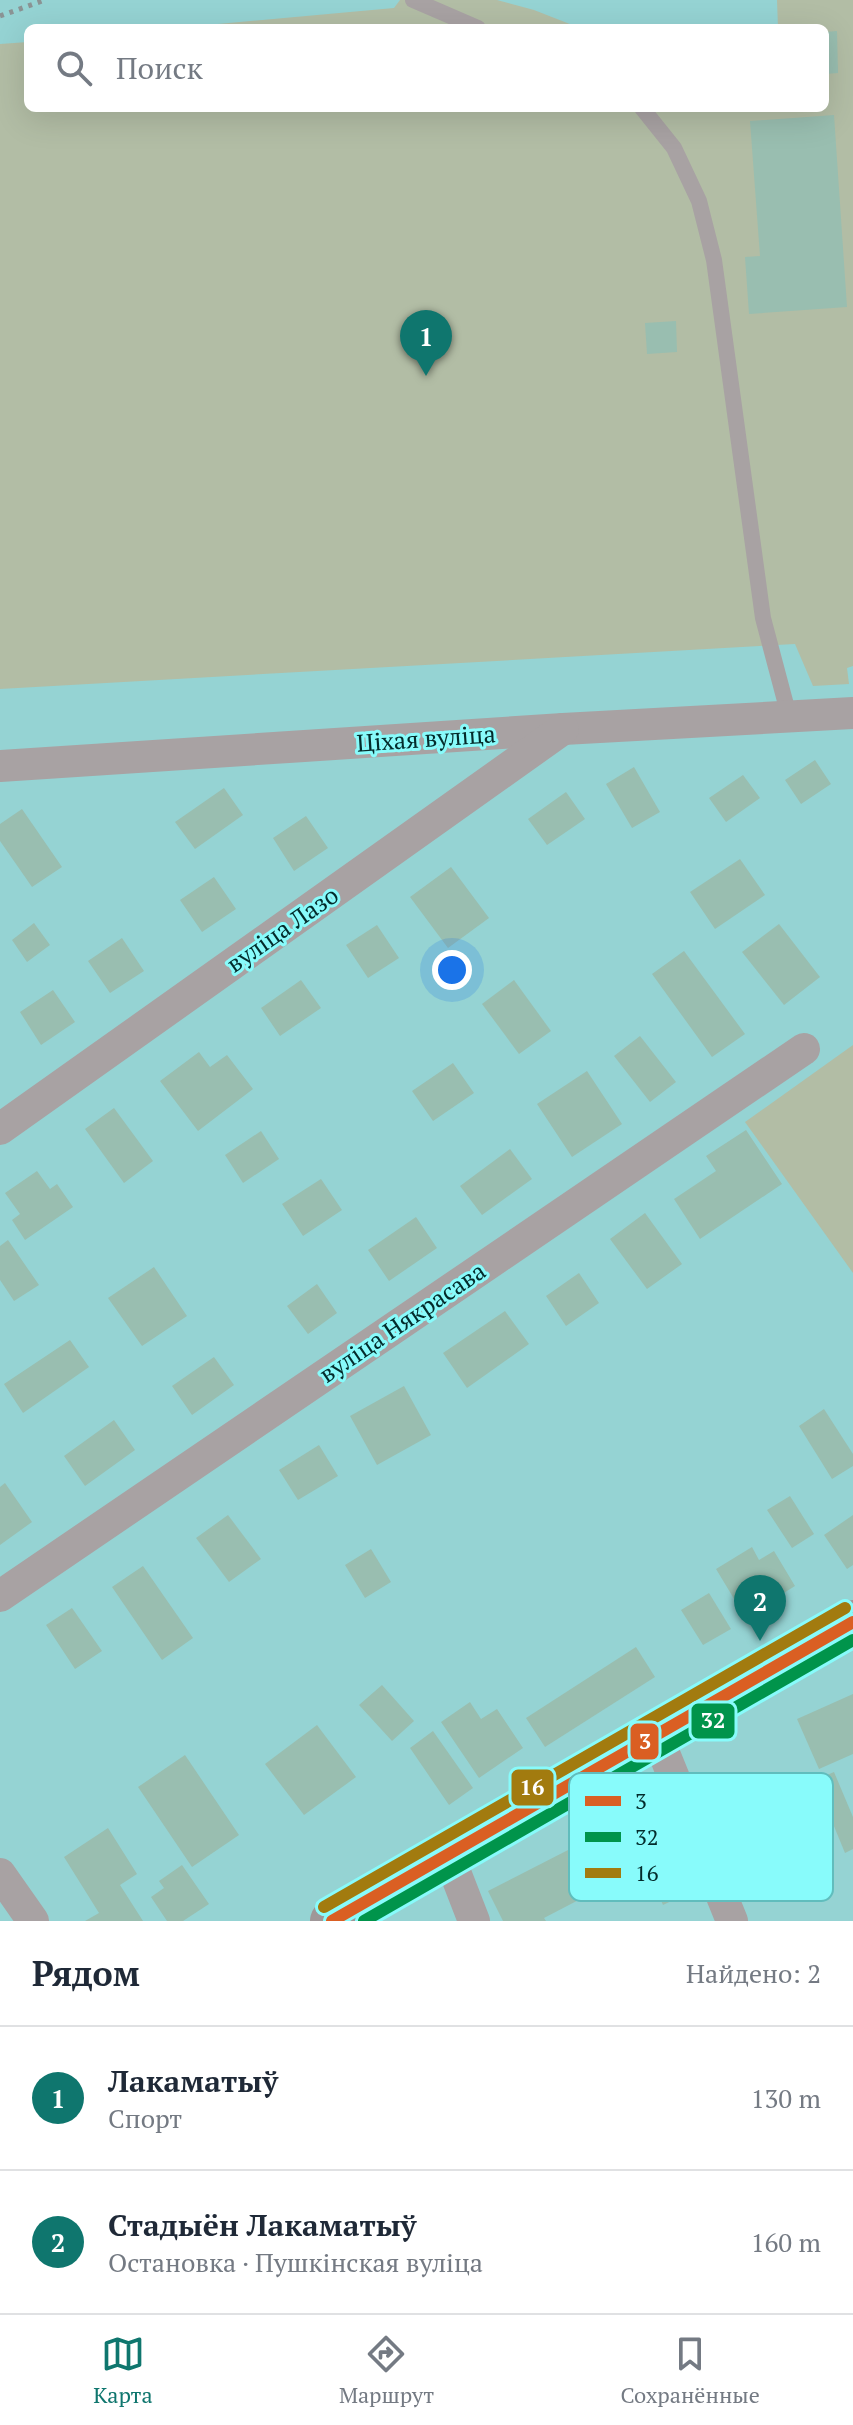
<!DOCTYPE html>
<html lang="ru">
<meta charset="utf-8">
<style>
body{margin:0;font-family:"PT Serif",serif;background:#f2f2f3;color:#1f2937}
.you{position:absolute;left:452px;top:970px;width:28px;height:28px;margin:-20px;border:6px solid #fff;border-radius:50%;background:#1a73e8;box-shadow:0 0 0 12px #1a73e833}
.badge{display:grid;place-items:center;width:52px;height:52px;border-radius:50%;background:#0f766e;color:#fff;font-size:26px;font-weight:700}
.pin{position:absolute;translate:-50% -66px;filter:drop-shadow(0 2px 4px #0008)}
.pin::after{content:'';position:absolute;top:42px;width:28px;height:24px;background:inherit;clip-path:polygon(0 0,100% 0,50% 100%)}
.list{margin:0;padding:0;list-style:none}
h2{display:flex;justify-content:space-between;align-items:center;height:104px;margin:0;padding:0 32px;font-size:34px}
h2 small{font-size:26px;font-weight:400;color:#747a83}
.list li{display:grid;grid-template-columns:52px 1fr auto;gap:24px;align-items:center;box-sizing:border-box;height:144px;padding:0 32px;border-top:2px solid #e0e1e3}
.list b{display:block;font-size:30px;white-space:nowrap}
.list p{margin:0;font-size:26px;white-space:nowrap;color:#747a83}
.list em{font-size:26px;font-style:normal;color:#747a83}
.icon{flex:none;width:44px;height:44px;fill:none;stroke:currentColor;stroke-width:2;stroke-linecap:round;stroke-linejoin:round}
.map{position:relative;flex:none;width:853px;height:1921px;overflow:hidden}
.search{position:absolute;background:#fff;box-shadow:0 8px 32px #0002;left:24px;right:24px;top:24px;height:88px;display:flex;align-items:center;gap:20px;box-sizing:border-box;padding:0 28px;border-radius:12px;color:#747a83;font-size:30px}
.sheet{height:392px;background:#fff}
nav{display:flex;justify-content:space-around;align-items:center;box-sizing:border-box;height:112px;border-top:2px solid #e0e1e3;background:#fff;font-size:22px;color:#747a83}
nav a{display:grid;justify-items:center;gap:4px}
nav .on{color:#0f766e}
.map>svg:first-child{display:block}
</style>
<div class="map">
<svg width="853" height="1921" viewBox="0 0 853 1921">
<rect width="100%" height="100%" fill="#95d3d3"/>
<g fill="#b2bda5">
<polygon points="400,0 497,0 534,10 580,28 174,28 394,8"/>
<polygon points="777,0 853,0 853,666 847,668 849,684 813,686 795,644 0,689 0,44 28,42 28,108 825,108 825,28 778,28"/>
<polygon points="853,1045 853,1273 745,1122"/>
</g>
<g fill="#99beb0">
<polygon points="837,31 838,73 825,74 825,32"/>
<polygon points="834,115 847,307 749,314 745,257 760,256 750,121"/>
<polygon points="676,321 677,352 647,354 645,323"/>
<polygon points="815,760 831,784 801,804 785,780"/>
<polygon points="634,767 660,812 632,828 606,784"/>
<polygon points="743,775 760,798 726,822 709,798"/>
<polygon points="224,788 243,815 195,849 175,822"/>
<polygon points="566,792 585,819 547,845 528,819"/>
<polygon points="22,809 62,867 32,887 0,841 0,824"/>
<polygon points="306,816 328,848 294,871 273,838"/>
<polygon points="740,859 765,895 715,929 690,892"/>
<polygon points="451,867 489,918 448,948 410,897"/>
<polygon points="214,877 236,909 202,932 180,900"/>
<polygon points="34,923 50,945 27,962 12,940"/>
<polygon points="779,924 820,977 784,1005 742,952"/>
<polygon points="377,925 399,958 368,978 346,945"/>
<polygon points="122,938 144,971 110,993 88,961"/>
<polygon points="684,951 745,1034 712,1057 652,974"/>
<polygon points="301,980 321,1008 280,1036 261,1008"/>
<polygon points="514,980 551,1031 519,1054 482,1004"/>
<polygon points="53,990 75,1022 41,1045 20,1012"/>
<polygon points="640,1036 676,1082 650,1102 614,1056"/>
<polygon points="199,1052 210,1067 227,1055 253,1089 198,1131 160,1081"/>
<polygon points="453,1063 474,1093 433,1121 412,1091"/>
<polygon points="587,1071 622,1124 572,1157 537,1104"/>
<polygon points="114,1108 153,1161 124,1183 85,1129"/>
<polygon points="746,1130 782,1184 700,1239 674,1199 716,1171 706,1156"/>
<polygon points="261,1131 279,1159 243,1183 225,1155"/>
<polygon points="510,1149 532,1179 482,1215 460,1186"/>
<polygon points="37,1171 50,1189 57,1184 73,1207 25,1240 12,1220 20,1214 5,1193"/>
<polygon points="321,1179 342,1210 303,1236 282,1204"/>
<polygon points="645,1213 682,1264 647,1289 610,1239"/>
<polygon points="416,1217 437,1248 389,1281 368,1250"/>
<polygon points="8,1240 39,1285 14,1301 0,1280 0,1246"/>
<polygon points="154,1267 187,1316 142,1346 108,1298"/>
<polygon points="579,1273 599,1303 566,1326 546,1296"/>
<polygon points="317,1284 337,1313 308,1334 287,1306"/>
<polygon points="505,1311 529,1344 467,1388 443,1353"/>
<polygon points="70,1340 89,1367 23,1413 4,1384"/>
<polygon points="214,1357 234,1385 192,1415 172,1386"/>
<polygon points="404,1386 431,1435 377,1465 350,1416"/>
<polygon points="824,1409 853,1454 853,1466 832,1479 799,1426"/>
<polygon points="114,1420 135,1450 85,1486 64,1456"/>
<polygon points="319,1445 338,1476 298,1500 279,1470"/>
<polygon points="5,1483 32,1522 0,1545 0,1487"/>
<polygon points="790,1496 814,1534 792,1548 767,1510"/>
<polygon points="228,1515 261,1559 229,1582 196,1538"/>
<polygon points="853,1515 853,1565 847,1569 824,1535"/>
<polygon points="752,1547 759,1560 774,1551 795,1586 745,1617 716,1569"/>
<polygon points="371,1549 391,1582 365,1598 345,1565"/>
<polygon points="143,1566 193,1638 162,1660 112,1587"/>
<polygon points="709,1593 731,1629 703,1645 681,1610"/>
<polygon points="72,1608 102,1651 75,1669 46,1625"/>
<polygon points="636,1647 655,1677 545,1747 526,1718"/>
<polygon points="382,1685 414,1721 392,1741 359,1705"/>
<polygon points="853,1694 853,1754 819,1769 797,1719"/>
<polygon points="470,1702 481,1719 497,1709 523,1748 479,1778 441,1722"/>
<polygon points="317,1725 356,1777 304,1815 265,1764"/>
<polygon points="433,1731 473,1788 449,1805 410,1748"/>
<polygon points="185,1755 239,1835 192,1867 138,1787"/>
<polygon points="834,1772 853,1817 853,1849 845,1853 815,1780"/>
<polygon points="108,1828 137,1874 120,1885 143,1921 85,1921 99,1913 64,1857"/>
<polygon points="666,1844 688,1893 663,1905 641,1855"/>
<polygon points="570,1849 592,1893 544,1918 546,1921 503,1921 488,1891"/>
<polygon points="182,1865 209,1904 183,1921 167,1921 151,1897 164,1888 159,1881"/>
</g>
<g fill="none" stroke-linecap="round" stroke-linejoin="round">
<polyline stroke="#8a9394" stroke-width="5" stroke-dasharray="4 6" stroke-linecap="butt" points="0,16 45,0"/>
<g stroke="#a8a2a3" stroke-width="16">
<polyline points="413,0 478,28"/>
<polyline points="642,108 674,148 699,201 714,260 763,618 789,716"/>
</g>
<g stroke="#a8a2a3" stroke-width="32">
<polyline points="0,766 563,729 853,713"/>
<polyline points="0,1129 563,729"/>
<polyline points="0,1596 804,1049"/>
<polyline points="657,1736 732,1921"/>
<polyline points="448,1854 474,1921"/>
<polyline points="0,1874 33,1921"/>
</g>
<polyline stroke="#9f9798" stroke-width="44" points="332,1921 853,1622"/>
<defs>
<polyline id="bus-1" points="332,1921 853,1622"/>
<polyline id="bus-2" points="364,1921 853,1640"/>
<polyline id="bus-3" points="324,1907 845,1608"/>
</defs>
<use href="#bus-1" stroke="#88fbfb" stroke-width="18"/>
<use href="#bus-2" stroke="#88fbfb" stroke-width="18"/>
<use href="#bus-3" stroke="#88fbfb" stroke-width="18"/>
<use href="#bus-1" stroke="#da5f23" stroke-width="12"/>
<use href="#bus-2" stroke="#00944b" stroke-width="12"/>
<use href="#bus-3" stroke="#a27b0f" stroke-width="12"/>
</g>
<g text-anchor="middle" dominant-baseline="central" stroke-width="6" stroke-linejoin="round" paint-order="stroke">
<g font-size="24" fill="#032b2b" stroke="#88fbfb">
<text transform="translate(426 738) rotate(-4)">Ціхая вуліца</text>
<text transform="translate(282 929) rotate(-35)">вуліца Лазо</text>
<text transform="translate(402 1322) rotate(-34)">вуліца Някрасава</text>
</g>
</g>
<rect x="569" y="1773" width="264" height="128" rx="12" fill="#88fbfb" stroke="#60bdbd" stroke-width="2"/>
<rect x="585" y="1796" width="36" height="10" fill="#da5f23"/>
<rect x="585" y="1832" width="36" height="10" fill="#00944b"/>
<rect x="585" y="1868" width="36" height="10" fill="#a27b0f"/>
<g font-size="22" fill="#032b2b">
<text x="635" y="1809">3</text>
<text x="635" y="1845">32</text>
<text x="635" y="1881">16</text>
</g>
<g stroke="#88fbfb" stroke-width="3">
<rect x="690" y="1702" width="46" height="38" rx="8" fill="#00944b"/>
<rect x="629" y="1722" width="31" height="39" rx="8" fill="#da5f23"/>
<rect x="510" y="1768" width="45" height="39" rx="8" fill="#a27b0f"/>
</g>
<g font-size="22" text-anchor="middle" font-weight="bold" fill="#fff">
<text x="713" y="1728">32</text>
<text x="645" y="1749">3</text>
<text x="532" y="1795">16</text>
</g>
</svg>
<div class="you"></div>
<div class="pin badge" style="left:426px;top:376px">1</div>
<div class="pin badge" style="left:760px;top:1641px">2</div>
<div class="search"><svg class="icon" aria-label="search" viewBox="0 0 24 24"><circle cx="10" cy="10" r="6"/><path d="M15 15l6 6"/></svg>Поиск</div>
</div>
<section class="sheet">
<h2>Рядом<small>Найдено: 2</small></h2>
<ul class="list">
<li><span class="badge">1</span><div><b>Лакаматыў</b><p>Спорт</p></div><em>130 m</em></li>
<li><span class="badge">2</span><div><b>Стадыён Лакаматыў</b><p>Остановка · Пушкінская вуліца</p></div><em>160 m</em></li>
</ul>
</section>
<nav>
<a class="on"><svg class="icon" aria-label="map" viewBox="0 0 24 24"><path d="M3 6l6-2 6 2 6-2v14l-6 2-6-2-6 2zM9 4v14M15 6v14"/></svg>Карта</a>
<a><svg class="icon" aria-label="directions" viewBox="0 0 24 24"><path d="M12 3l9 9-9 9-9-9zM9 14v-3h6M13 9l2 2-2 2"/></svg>Маршрут</a>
<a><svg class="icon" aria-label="saved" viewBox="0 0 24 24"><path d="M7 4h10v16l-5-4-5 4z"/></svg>Сохранённые</a>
</nav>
